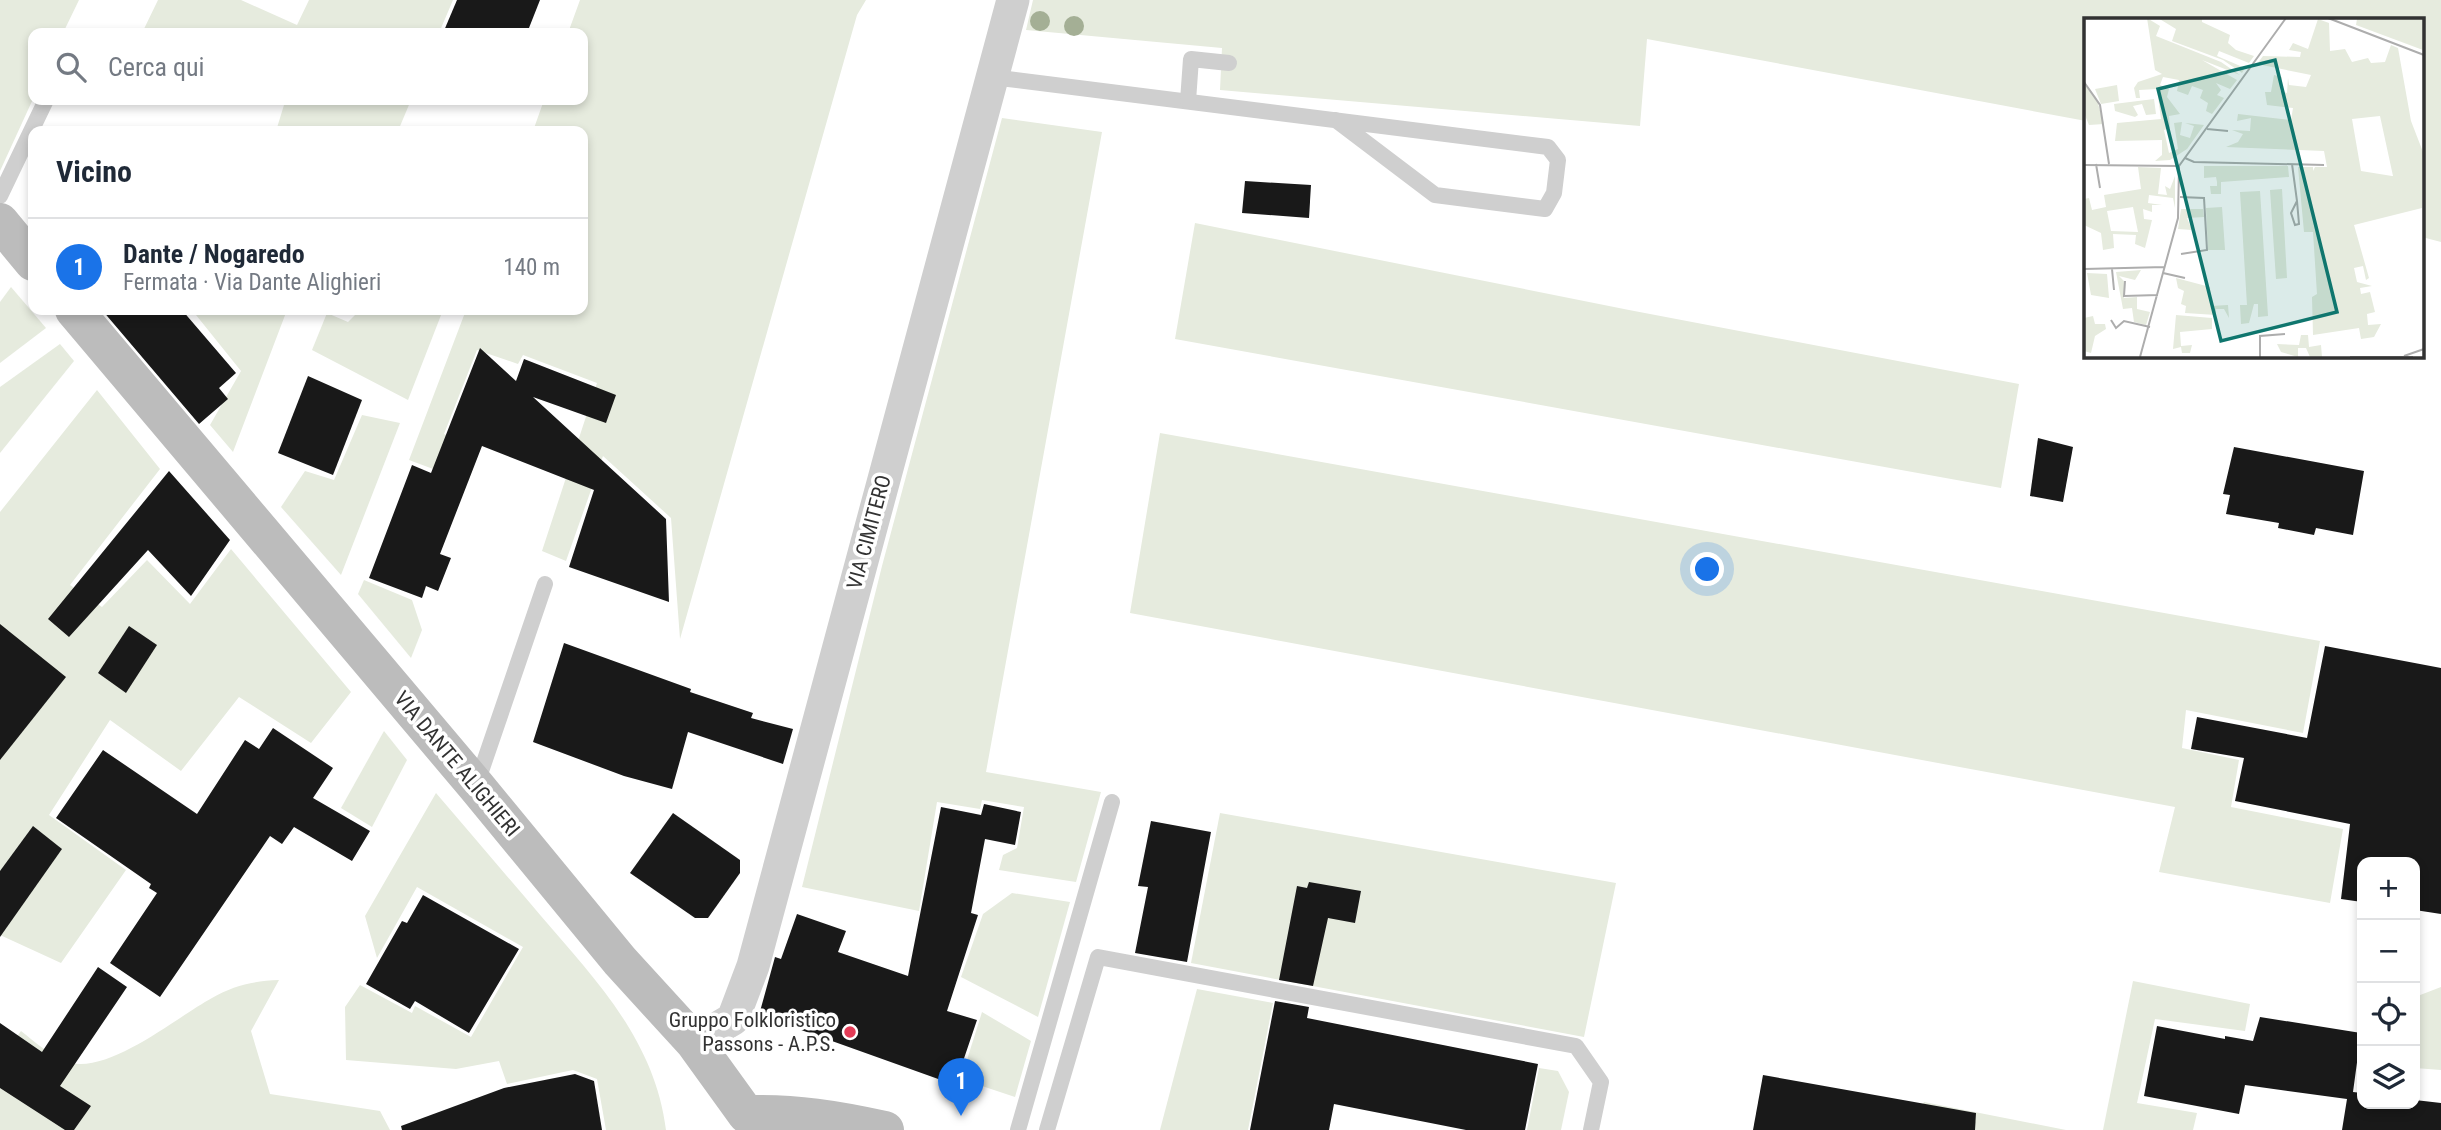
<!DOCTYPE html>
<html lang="it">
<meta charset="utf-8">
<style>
body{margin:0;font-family:"Roboto Condensed",sans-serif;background:#f6f6f7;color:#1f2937}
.controls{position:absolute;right:21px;bottom:21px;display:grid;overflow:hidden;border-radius:14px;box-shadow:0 4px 10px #0003}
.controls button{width:63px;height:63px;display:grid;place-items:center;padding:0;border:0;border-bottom:2px solid #e0e1e3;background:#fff;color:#1f2937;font:35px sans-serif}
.you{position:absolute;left:1708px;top:570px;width:24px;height:24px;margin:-18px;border:5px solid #fff;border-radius:50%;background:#1a73e8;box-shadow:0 0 0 10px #1a73e833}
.badge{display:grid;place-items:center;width:46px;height:46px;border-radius:50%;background:#1a73e8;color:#fff;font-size:23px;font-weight:700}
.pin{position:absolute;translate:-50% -58px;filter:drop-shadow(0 2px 4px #0008)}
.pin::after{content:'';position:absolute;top:37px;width:24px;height:21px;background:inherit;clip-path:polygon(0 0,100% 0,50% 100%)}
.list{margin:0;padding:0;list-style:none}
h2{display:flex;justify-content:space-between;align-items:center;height:91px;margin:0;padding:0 28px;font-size:30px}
h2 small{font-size:23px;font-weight:400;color:#747a83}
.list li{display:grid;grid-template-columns:46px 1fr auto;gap:21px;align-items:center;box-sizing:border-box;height:98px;padding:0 28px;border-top:2px solid #e0e1e3}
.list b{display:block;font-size:26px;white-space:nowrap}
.list p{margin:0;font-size:23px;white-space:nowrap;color:#747a83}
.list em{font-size:23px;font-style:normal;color:#747a83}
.icon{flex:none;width:38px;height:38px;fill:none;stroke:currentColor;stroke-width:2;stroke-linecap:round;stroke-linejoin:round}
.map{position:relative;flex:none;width:2441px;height:1130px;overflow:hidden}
.search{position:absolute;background:#fff;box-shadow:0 4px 10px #0003;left:28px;top:28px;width:560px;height:77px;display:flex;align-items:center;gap:18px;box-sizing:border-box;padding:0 24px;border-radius:14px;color:#747a83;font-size:26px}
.panel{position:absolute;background:#fff;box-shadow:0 4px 10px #0003;left:28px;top:126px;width:560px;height:189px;border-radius:14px}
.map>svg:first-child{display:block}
</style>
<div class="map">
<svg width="2441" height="1130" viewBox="0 0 2441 1130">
<rect width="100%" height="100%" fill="#fff"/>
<g fill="#e6ebde">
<polygon points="0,0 79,0 63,33 33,33 33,99 0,171"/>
<polygon points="158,0 241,0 297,25 309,0 453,0 439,33 142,33"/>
<polygon points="580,0 866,0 857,15 680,639 671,518 603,456 566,561 542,551 597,383 523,355 518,364 477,350 444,434 480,449 468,482 409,460 466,310 583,310 583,131 533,131 544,100 583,100 583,33 568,33"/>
<polygon points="1033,0 2441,0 2441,242 2422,237 2422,19 2086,19 2086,121 1647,39 1640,126 1220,90 1222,48 1026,30"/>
<polygon points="275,100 411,100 398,131 276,131 284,105"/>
<polygon points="1002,118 1102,132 986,772 1101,792 1076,882 999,870 1003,855 1017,848 1024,807 982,800 980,809 937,802 919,911 802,887 882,566"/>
<polygon points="1195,223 1629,310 2019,384 2001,488 1175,339"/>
<polygon points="11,287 46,328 0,363 0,302"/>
<polygon points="192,310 287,310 233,452 210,425 241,371"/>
<polygon points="360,310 443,310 408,400 312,350 327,313 348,322"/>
<polygon points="60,344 74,361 0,453 0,387"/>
<polygon points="97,390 160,469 70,585 102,607 147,560 190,604 231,549 351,692 311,743 239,697 181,771 110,720 49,815 126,870 61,963 0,935 0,512"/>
<polygon points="362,415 400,423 341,575 281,507 305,471 334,480"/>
<polygon points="1160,433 2320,641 2303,733 2186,710 2182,748 2239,760 2231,807 2343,829 2330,903 2159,872 2175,807 1130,613"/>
<polygon points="364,580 412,600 422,630 411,658 358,594"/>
<polygon points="384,731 407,760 372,827 341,808"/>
<path d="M436,793C471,834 506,875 541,916C596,980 655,1041 666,1130H606L597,1079L573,1070L507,1084L499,1061L456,1069L346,1060L345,1007L360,985L412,1013L415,1006L471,1037L523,947L417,887L377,958L365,916Z"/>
<polygon points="1220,813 1616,883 1584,1037 1191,963"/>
<polygon points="1012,893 1070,902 1038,1017 961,977 983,914"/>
<path d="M279,980L251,1031L270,1094L380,1111L390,1130H0V1060L21,1031C35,1042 53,1058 71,1063C112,1072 177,1017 212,998C234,985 254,981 279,980Z"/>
<polygon points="2133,981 2250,1004 2245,1031 2155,1019 2137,1103 2197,1113 2193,1130 2103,1130"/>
<polygon points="2441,987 2441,1070 2415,1068 2415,997"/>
<polygon points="1197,989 1273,1003 1248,1130 1160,1130"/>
<polygon points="982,1012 1031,1041 1015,1097 961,1079"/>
<polygon points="1539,1068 1558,1071 1569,1092 1561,1130 1527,1130"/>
<polygon points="1924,1102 2066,1130 1908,1130"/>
</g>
<g fill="#191919">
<polygon points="457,0 540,0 527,33 443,33"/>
<polygon points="1245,181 1311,185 1309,218 1242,213"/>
<polygon points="102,310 182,310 236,373 219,388 228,399 199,424"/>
<polygon points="480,348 516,381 524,359 616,395 606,423 533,397 666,519 669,602 569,567 594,490 482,446 440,554 451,558 438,591 426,586 422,598 369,578 412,465 431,473"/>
<polygon points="308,376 362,400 333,475 278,453"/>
<polygon points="2038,438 2073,447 2063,502 2030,496"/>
<polygon points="2234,447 2364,471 2353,535 2316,528 2314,535 2278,528 2279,523 2226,514 2230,495 2223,494"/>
<polygon points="169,471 230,540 191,596 148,550 69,637 48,619"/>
<polygon points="0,624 66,677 0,760"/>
<polygon points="129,626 157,645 126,693 98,673"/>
<polygon points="564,643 691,689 690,692 753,713 751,718 793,729 783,764 688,732 672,789 624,776 533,742"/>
<polygon points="2325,646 2441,668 2441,914 2415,910 2415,862 2362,862 2362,902 2341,899 2350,824 2235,801 2244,758 2191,749 2197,717 2307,738"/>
<polygon points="273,728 333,768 313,798 370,831 352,861 294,827 282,844 270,836 160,997 110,963 157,893 149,888 151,884 56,818 103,750 197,814 245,740 259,749"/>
<polygon points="984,804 1021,812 1015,845 985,839 971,913 978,915 947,1011 977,1020 955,1085 759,1015 775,957 781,959 797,914 846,931 838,952 908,976 941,807 981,815"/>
<polygon points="673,813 740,860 740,873 708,918 695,918 630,873"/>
<polygon points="1151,821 1211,832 1187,962 1135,953 1148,887 1138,886"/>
<polygon points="33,826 62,849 0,937 0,871"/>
<polygon points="1309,882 1361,891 1355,923 1328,918 1313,986 1279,980 1297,886 1307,888"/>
<polygon points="423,895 519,949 469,1033 415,1001 410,1009 366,984 402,921 407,923"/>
<polygon points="98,967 127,987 60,1086 91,1106 74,1130 65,1130 0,1088 0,1023 42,1052"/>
<polygon points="1275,1001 1309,1007 1307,1018 1538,1064 1525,1130 1466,1130 1334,1104 1329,1130 1250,1130"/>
<polygon points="2260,1017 2361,1033 2353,1092 2362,1093 2362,1104 2415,1104 2415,1100 2441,1103 2441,1130 2342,1130 2347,1099 2245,1085 2239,1114 2144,1096 2157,1026 2225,1039 2225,1036 2253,1041"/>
<polygon points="575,1074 594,1081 602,1130 402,1130 401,1126 504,1088"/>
<polygon points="1763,1075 1976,1113 1975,1130 1753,1130"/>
</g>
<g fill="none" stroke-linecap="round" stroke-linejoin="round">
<g stroke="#cfcfcf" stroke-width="16">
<polyline points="992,77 1548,147 1558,160 1554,193 1545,209 1435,195 1336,120"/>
<polyline points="1188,101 1191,59 1229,63"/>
<polyline points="0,196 46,100"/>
<polyline points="477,783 545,584"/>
<polyline points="1018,1130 1112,802"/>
<polyline points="1047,1130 1098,957 1576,1046 1601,1082 1591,1130"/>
</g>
<polyline stroke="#cfcfcf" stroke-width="33" points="694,1042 733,1019 753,966 1013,0"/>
<g stroke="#bcbcbc" stroke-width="38">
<polyline points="0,222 33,262"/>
<path d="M74,310L476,786L620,961L694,1042L746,1114C797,1113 835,1119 885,1130"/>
</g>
</g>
<g fill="#a4af95">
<circle cx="1040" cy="21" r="10"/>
<circle cx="1074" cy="26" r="10"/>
</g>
<circle fill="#e33b56" stroke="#fff" stroke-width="2.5" cx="850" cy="1032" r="7"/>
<g text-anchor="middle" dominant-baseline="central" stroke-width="7" stroke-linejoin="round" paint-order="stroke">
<g font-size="21" fill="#323232" stroke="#fff">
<text transform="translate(869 532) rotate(-75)">VIA CIMITERO</text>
<text transform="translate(457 764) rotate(50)">VIA DANTE ALIGHIERI</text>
</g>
<g font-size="21" fill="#323232" stroke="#fff" text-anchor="end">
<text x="836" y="1020">Gruppo Folkloristico<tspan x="836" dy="24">Passons - A.P.S.</tspan></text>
</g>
</g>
<g transform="translate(2084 18)">
<rect width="340" height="340" fill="#fff"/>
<path d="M63,0L76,8L72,18L137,44L156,57L118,42L153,62L146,71L132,65L137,72L133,77L140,80L128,96L122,93L124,85L116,80L119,72L108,68L104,77L93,73L95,62L79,59L76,67L85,71L83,79L96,96L85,98L86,110L80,112L85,135L94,131L90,105L98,104L96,117L106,120L110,108L101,105L120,107L103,131L86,142L71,143L78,137V122L31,123L33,105L77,101L73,71L55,72L56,80H52L50,70L54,64L78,56L71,52ZM74,0H118V4L146,17L144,25L152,32L170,38L165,45L135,33L133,38L161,50L158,55L139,42L88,23L92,11ZM339,0V32L272,7L273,1ZM234,1L245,5L246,33L261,31L268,44L284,40L287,45L301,44L307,27L314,30L327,103L339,134L338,190L270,207L285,260L282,262L279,248L270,250L273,264L288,268L276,270L277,276L286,274L291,294L283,296L284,307L297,306L290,319L277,321L275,310L229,317L228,279L233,276L229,214H220L214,149H229V153L231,149H243L240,133L142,129L154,124L159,116L148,112L166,113L167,100L153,103L154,96L207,102L209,90L183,87L181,74H187L190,57L198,59L196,73L203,75L204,60L205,67L222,69L227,57L173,46L179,38L216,39L217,34L205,32L209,25L224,31ZM296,98L309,158H308L277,153L268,101ZM0,65L12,79L20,106L5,107L0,95ZM33,67L35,83L17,86L11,71ZM70,81L72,96L62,97L58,86L49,88L54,97L51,99L31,93L30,86ZM120,148H204L205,159L137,164V176H127L126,168H133V164L132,159L120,160ZM54,149L77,150L74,176L83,177L81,168L86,171L91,158V190L89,180L65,177L64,185L78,187H68V194L59,191L60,201L68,202L61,230L51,226L52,217L29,216L30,230L19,232L17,215L0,207V181L5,180L8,192L22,189L20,177L57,171ZM49,189L54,214L27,213L23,193ZM198,171L203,260L192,261L186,172ZM176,173L184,298L174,299V286H170L165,305L157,306L156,287H163L156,174ZM138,189L141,232H124L122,190ZM97,191H119L120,199L103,200L108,212L94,211ZM57,252L51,262L35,258L40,263V280L53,279V291L66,294L62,307L50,304L48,290L39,291L32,254ZM3,255L23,256L25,280L7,277ZM92,260L126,269L127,288L144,287L145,300L140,291H132V297L101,295L102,288L97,286L100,273L94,270ZM92,297L128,300V311L96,314L97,328L108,327L106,335H98L97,329L89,331ZM9,298L11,306H21L22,311L11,318L7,335L0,333V300ZM217,317H224L225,329L237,327L238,339H226L222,330H214V339L197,334L193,326L215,327Z" fill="#e6ebde" fill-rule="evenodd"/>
<path fill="none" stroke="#adadad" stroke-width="2" d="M244,0L340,37M0,64L16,87L25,146M123,111L144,113M101,140L110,144L240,147M12,146L16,170M208,146L213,183L215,206L211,207L207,195L213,183M0,147L95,148M96,179L120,180L123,232L97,236M0,251L81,249M28,251L30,272M79,255L101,260M41,263L40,278L74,277M27,302L32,310L40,303L66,309M320,338L340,331M56,339L94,200L95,148L202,0M176,339V318L201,316M266,339H329"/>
<path fill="#0f766e" fill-opacity="0.15" stroke="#0f766e" stroke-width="3.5" d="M191,42L253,294L137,323L74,71Z"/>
<rect width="340" height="340" fill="none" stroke="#323232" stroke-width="3.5"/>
</g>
</svg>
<div class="controls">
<button>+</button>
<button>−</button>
<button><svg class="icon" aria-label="locate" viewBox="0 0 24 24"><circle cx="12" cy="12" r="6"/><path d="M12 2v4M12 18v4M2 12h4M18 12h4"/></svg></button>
<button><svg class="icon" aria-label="layers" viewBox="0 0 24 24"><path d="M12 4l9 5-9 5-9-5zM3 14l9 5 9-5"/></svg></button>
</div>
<div class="you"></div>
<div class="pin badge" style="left:961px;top:1116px">1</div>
<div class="search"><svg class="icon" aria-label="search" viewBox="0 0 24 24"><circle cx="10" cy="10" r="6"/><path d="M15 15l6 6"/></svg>Cerca qui</div>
<section class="panel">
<h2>Vicino<small></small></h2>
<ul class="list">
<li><span class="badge">1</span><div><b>Dante / Nogaredo</b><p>Fermata · Via Dante Alighieri</p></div><em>140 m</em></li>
</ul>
</section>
</div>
